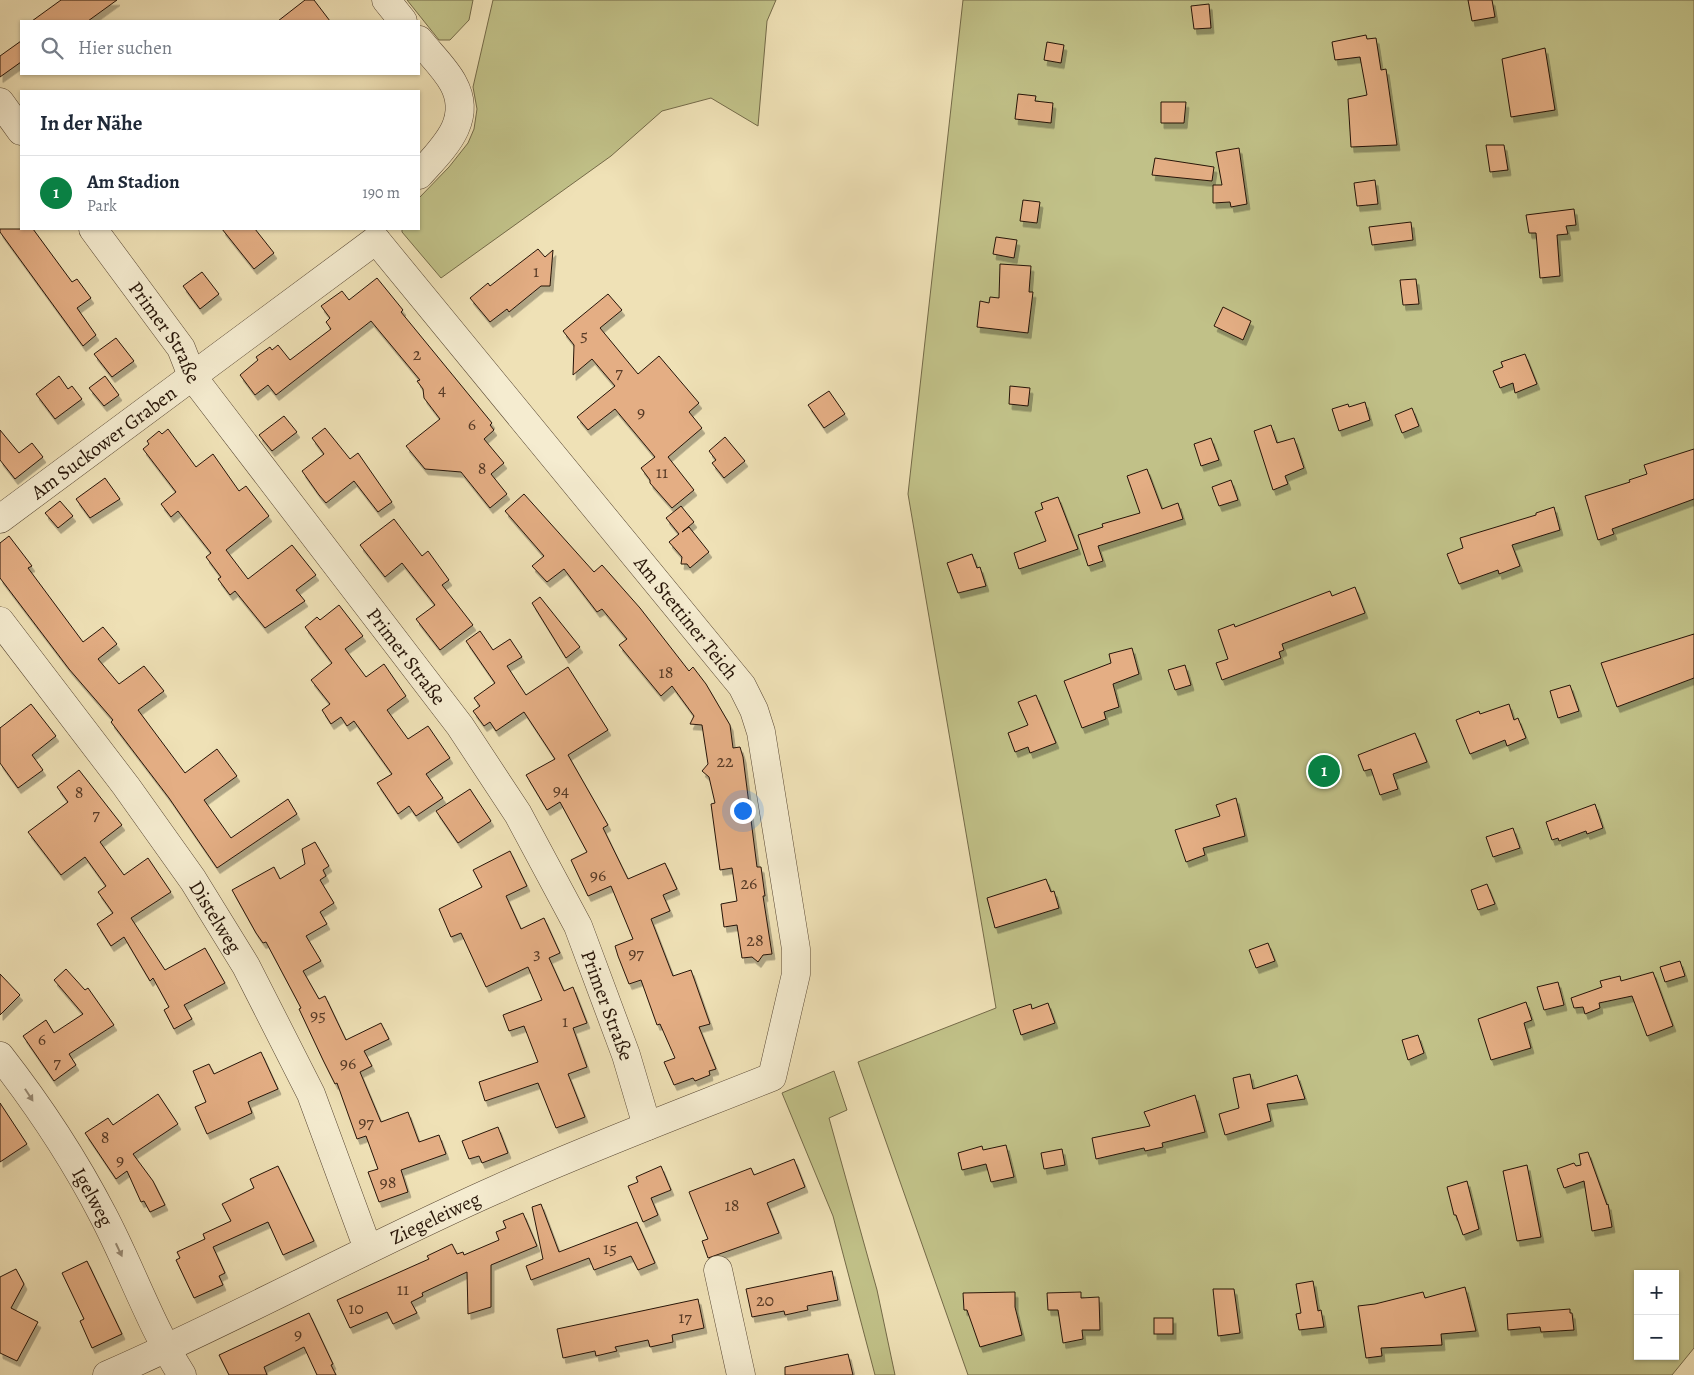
<!DOCTYPE html>
<html lang="de">
<meta charset="utf-8">
<style>
body{margin:0;font-family:Alegreya,serif;background:#f6f6f7;color:#1f2937}
.controls{position:absolute;right:15px;bottom:15px;display:grid;overflow:hidden;border-radius:0px;box-shadow:0 1px 4px #0004}
.controls button{width:45px;height:45px;display:grid;place-items:center;padding:0;border:0;border-bottom:1px solid #e0e1e3;background:#fff;color:#1f2937;font:25px sans-serif}
.you{position:absolute;left:742px;top:810px;width:18px;height:18px;margin:-12px;border:4px solid #fff;border-radius:50%;background:#1a73e8;box-shadow:0 0 0 8px #1a73e833}
.badge{display:grid;place-items:center;width:32px;height:32px;border-radius:50%;background:#0b8043;color:#fff;font-size:16px;font-weight:700}
.pin{position:absolute;translate:-50% -50%;border:2px solid #fff;box-shadow:0 1px 5px #0006}
.list{margin:0;padding:0;list-style:none}
h2{display:flex;justify-content:space-between;align-items:center;height:65px;margin:0;padding:0 20px;font-size:21px}
h2 small{font-size:16px;font-weight:400;color:#747a83}
.list li{display:grid;grid-template-columns:32px 1fr auto;gap:15px;align-items:center;box-sizing:border-box;height:75px;padding:0 20px;border-top:1px solid #e0e1e3}
.list b{display:block;font-size:19px;white-space:nowrap}
.list p{margin:0;font-size:16px;white-space:nowrap;color:#747a83}
.list em{font-size:16px;font-style:normal;color:#747a83}
.icon{flex:none;width:28px;height:28px;fill:none;stroke:currentColor;stroke-width:2;stroke-linecap:round;stroke-linejoin:round}
.map{position:relative;flex:none;width:1694px;height:1375px;overflow:hidden}
.search{position:absolute;background:#fff;box-shadow:0 1px 4px #0004;left:20px;top:20px;width:400px;height:55px;display:flex;align-items:center;gap:12px;box-sizing:border-box;padding:0 18px;border-radius:0px;color:#747a83;font-size:19px}
.panel{position:absolute;background:#fff;box-shadow:0 1px 4px #0004;left:20px;top:90px;width:400px;height:140px;border-radius:0px}
.map>svg:first-child{display:block}
</style>
<div class="map">
<svg width="1694" height="1375" viewBox="0 0 1694 1375">
<defs>
<filter id="shadow"><feDropShadow dx="3" dy="5.5" stdDeviation="0" flood-color="#0004"/></filter>
</defs>
<rect width="100%" height="100%" fill="#efe1b6"/>
<filter id="stains"><feTurbulence type="fractalNoise" baseFrequency=".004" numOctaves="4"/><feColorMatrix values="0 0 0 0 .2 0 0 0 0 .09 0 0 0 0 .02 0 0 0 .5 -.17"/></filter>
<radialGradient id="worn" r=".72"><stop offset=".6" stop-color="#630" stop-opacity="0"/><stop offset="1" stop-color="#630" stop-opacity=".3"/></radialGradient>
<g fill="#c1c188" stroke="#746a48" fill-rule="evenodd">
<polygon points="407,0 473,0 469,20 450,40 439,40"/>
<polygon points="493,0 776,0 767,21 758,126 711,98 662,111 611,156 441,278 402,232 402,229 419,229 419,198 449,167 468,143 474,129 477,109 473,87"/>
<path d="M963,0H1694V1348L1672,1375H968L858,1062L996,1008L908,494ZM1638,1274H1675V1356H1638Z"/>
<polygon points="834,1071 847,1110 829,1118 877,1290 895,1375 875,1375 833,1216 782,1093"/>
</g>
<g fill="#e4ae84" stroke="#261407" filter="url(#shadow)">
<polygon points="61,0 117,0 88,21 32,21"/>
<polygon points="305,0 314,0 330,21 278,21"/>
<polygon points="1468,0 1492,0 1495,17 1472,21"/>
<polygon points="1209,4 1211,28 1194,29 1191,6"/>
<polygon points="1366,35 1367,39 1376,38 1381,70 1386,69 1397,145 1351,147 1348,99 1367,95 1360,57 1335,60 1332,42"/>
<polygon points="21,41 21,62 0,77 0,56"/>
<polygon points="1047,42 1064,45 1061,63 1044,60"/>
<polygon points="1545,48 1555,110 1511,117 1502,59"/>
<polygon points="1018,94 1036,96 1035,101 1053,103 1051,123 1015,119"/>
<polygon points="1161,102 1186,102 1184,123 1161,123"/>
<polygon points="1486,145 1504,145 1508,170 1490,172"/>
<polygon points="1239,148 1247,204 1231,207 1230,202 1213,203 1213,185 1222,185 1216,152"/>
<polygon points="1155,158 1214,167 1212,181 1152,175"/>
<polygon points="1375,180 1378,204 1357,206 1354,183"/>
<polygon points="1023,200 1040,202 1037,223 1020,221"/>
<polygon points="1574,209 1576,225 1566,226 1568,234 1557,235 1560,276 1540,278 1536,233 1529,233 1526,215"/>
<polygon points="1411,222 1413,240 1372,245 1369,227"/>
<polygon points="0,229 33,229 72,282 77,279 91,298 77,308 96,335 83,346 0,232"/>
<polygon points="222,229 255,229 274,253 254,269"/>
<polygon points="996,237 1017,240 1014,258 993,254"/>
<polygon points="538,249 545,257 553,250 550,286 541,286 509,312 507,309 490,322 470,298 488,283 490,286"/>
<polygon points="1000,264 1031,266 1029,292 1033,292 1028,333 977,327 980,301 989,303 990,297 999,298"/>
<polygon points="202,272 219,294 200,309 183,286"/>
<polygon points="377,278 403,310 401,312 492,423 490,425 494,430 484,439 504,463 491,474 507,494 490,508 461,472 425,469 406,446 440,419 424,398 423,389 417,381 420,380 371,321 276,395 268,385 255,395 240,375 258,360 256,357 270,347 272,350 278,345 290,360 331,329 326,322 330,318 321,306 342,291 349,300"/>
<polygon points="1416,279 1419,304 1403,305 1400,280"/>
<polygon points="608,294 622,310 600,328 638,374 659,356 699,403 689,412 702,428 668,457 694,490 672,508 650,483 650,480 641,468 655,457 615,409 588,430 577,417 615,386 592,359 573,375 574,345 563,331"/>
<polygon points="1223,307 1251,321 1243,340 1214,326"/>
<polygon points="116,338 134,361 112,377 94,354"/>
<polygon points="1525,354 1537,384 1515,393 1513,383 1500,388 1493,371 1503,367 1501,362"/>
<polygon points="59,376 68,389 72,386 82,399 55,419 36,394"/>
<polygon points="105,376 119,395 104,406 89,388"/>
<polygon points="1010,386 1030,388 1028,406 1009,404"/>
<polygon points="829,391 845,414 824,428 808,405"/>
<polygon points="1365,402 1370,420 1339,431 1332,409 1348,404 1349,407"/>
<polygon points="1412,408 1419,426 1402,433 1395,415"/>
<polygon points="284,416 297,432 272,451 259,435"/>
<polygon points="1271,425 1277,443 1294,438 1304,468 1285,476 1288,484 1273,490 1254,431"/>
<polygon points="325,428 350,459 358,453 392,502 378,512 354,481 326,503 319,495 302,471 324,454 312,438"/>
<polygon points="168,429 196,467 213,454 239,491 246,486 269,516 226,550 248,579 292,545 316,575 296,590 305,601 265,628 235,591 230,595 218,579 221,577 206,557 211,553 178,511 171,517 161,504 176,492 143,449 149,444 147,441 159,431 162,434"/>
<polygon points="0,430 19,453 32,443 43,457 15,479 0,460"/>
<polygon points="725,437 745,461 724,478 712,463 716,460 709,451"/>
<polygon points="1211,438 1219,460 1201,466 1194,444"/>
<polygon points="1694,449 1694,499 1612,529 1614,534 1598,540 1585,496 1630,482 1629,480 1647,474 1644,465"/>
<polygon points="1147,469 1162,509 1178,503 1183,519 1098,546 1103,561 1088,566 1078,535 1103,527 1102,524 1140,513 1127,476"/>
<polygon points="105,478 120,499 90,518 76,499"/>
<polygon points="1231,480 1238,500 1219,506 1212,487"/>
<polygon points="524,494 594,572 602,565 640,608 689,671 693,667 706,684 730,725 733,748 740,747 743,757 757,867 761,867 765,896 763,896 772,954 763,955 758,962 752,957 742,958 737,925 724,927 721,904 737,901 732,868 720,870 711,804 715,803 709,777 702,771 708,764 702,725 690,724 694,716 672,686 661,696 619,645 627,639 602,609 597,612 564,569 547,582 532,566 544,556 505,511"/>
<polygon points="1058,497 1078,549 1019,569 1014,553 1046,541 1035,512 1043,509 1041,503"/>
<polygon points="60,501 73,516 58,528 45,513"/>
<polygon points="681,506 694,522 682,532 689,527 709,552 690,568 687,564 681,564 682,557 669,542 679,534 666,518"/>
<polygon points="1554,507 1560,530 1512,545 1520,566 1499,574 1498,570 1459,584 1447,554 1463,548 1460,538 1536,515 1536,513"/>
<polygon points="394,519 422,556 428,551 449,580 442,585 473,625 440,650 416,619 435,605 402,563 385,577 360,545"/>
<polygon points="9,536 32,566 28,568 83,642 103,627 117,644 98,659 119,684 144,666 164,691 138,710 185,773 217,749 237,776 204,800 231,838 288,799 297,814 217,868 169,798 111,722 113,720 69,669 0,578 0,543"/>
<polygon points="972,554 977,568 980,567 986,586 958,593 947,563"/>
<polygon points="1355,587 1365,613 1282,644 1284,650 1279,652 1281,658 1222,680 1216,663 1228,659 1218,630 1234,624 1235,627 1330,591 1332,596"/>
<polygon points="540,597 580,647 566,658 532,603"/>
<polygon points="339,605 363,636 345,649 366,677 384,664 406,696 387,710 408,739 428,726 450,758 426,774 443,798 416,816 409,806 398,814 377,783 392,774 354,721 347,726 341,717 331,724 322,710 330,704 311,680 332,663 305,627 317,617 320,620"/>
<polygon points="480,631 493,650 510,639 522,657 507,666 526,695 568,667 608,730 568,755 608,825 603,828 628,879 665,863 677,889 663,895 670,911 651,919 673,976 691,970 710,1024 699,1027 716,1069 709,1071 710,1075 695,1081 693,1078 674,1085 664,1062 675,1058 660,1024 657,1025 641,980 629,984 618,956 615,946 633,939 611,886 588,896 571,860 587,852 560,802 547,810 526,775 555,759 524,712 496,731 490,722 484,726 473,711 480,706 474,698 495,683 466,641"/>
<polygon points="1694,634 1694,678 1617,707 1601,663"/>
<polygon points="1132,648 1139,674 1113,684 1119,707 1104,712 1106,719 1082,728 1064,681 1111,663 1109,654"/>
<polygon points="1185,665 1191,685 1175,690 1168,670"/>
<polygon points="1570,685 1579,711 1558,718 1550,691"/>
<polygon points="1036,695 1056,743 1030,753 1028,747 1015,752 1008,733 1028,725 1018,702"/>
<polygon points="31,704 56,736 32,755 43,770 18,788 0,763 0,728"/>
<polygon points="1509,704 1514,720 1518,718 1526,738 1507,746 1505,740 1470,754 1456,720 1479,711 1480,714"/>
<polygon points="1415,733 1427,762 1393,774 1398,789 1380,795 1371,769 1364,771 1358,755"/>
<polygon points="79,770 122,825 100,842 124,875 148,858 171,892 131,918 165,970 205,948 225,983 184,1005 192,1019 174,1029 164,1010 169,1007 153,978 150,981 124,937 111,946 97,924 113,913 98,892 106,886 85,857 61,875 28,832 68,802 57,787"/>
<polygon points="470,789 491,821 458,843 436,811"/>
<polygon points="1236,798 1245,836 1203,848 1205,855 1186,862 1175,830 1220,816 1216,805"/>
<polygon points="1595,804 1603,828 1587,834 1586,831 1559,841 1558,838 1552,840 1546,822"/>
<polygon points="1513,828 1520,848 1493,857 1486,837"/>
<polygon points="315,842 329,866 323,870 326,876 320,880 334,903 320,912 327,924 306,936 321,961 303,971 319,999 325,996 346,1040 381,1023 389,1039 364,1051 372,1066 360,1072 381,1122 408,1112 419,1142 439,1135 446,1154 401,1170 408,1192 379,1202 368,1172 378,1169 366,1136 357,1139 337,1083 335,1084 323,1060 299,1009 301,1008 266,942 263,943 256,933 232,890 274,867 280,879 305,864 302,849"/>
<polygon points="510,851 527,886 506,896 521,929 544,918 560,953 549,958 564,991 573,987 587,1023 573,1028 587,1067 568,1074 585,1117 556,1128 538,1083 485,1101 479,1082 538,1062 524,1026 509,1031 503,1015 542,1000 528,967 486,987 461,933 451,937 439,909 482,887 473,870"/>
<polygon points="1046,879 1051,892 1054,891 1059,908 995,928 987,898"/>
<polygon points="1487,884 1495,904 1478,910 1471,890"/>
<polygon points="1268,943 1275,961 1256,968 1249,950"/>
<polygon points="1680,961 1685,976 1665,982 1660,967"/>
<polygon points="66,969 85,990 88,988 114,1025 69,1054 76,1065 54,1081 23,1036 46,1020 54,1033 83,1014 54,980"/>
<polygon points="1653,972 1673,1026 1647,1036 1632,996 1599,1003 1600,1008 1585,1014 1583,1007 1574,1008 1571,998 1602,987 1600,981 1620,976 1621,981"/>
<polygon points="0,974 20,995 0,1015"/>
<polygon points="1558,982 1564,1005 1544,1010 1537,987"/>
<polygon points="1526,1002 1532,1020 1524,1023 1531,1048 1491,1060 1478,1019"/>
<polygon points="1048,1003 1055,1023 1021,1035 1013,1010 1031,1004 1032,1009"/>
<polygon points="1418,1035 1424,1053 1408,1060 1402,1040"/>
<polygon points="261,1052 278,1089 248,1102 252,1113 207,1134 195,1107 206,1102 193,1071 209,1064 214,1074"/>
<polygon points="1250,1074 1253,1089 1297,1075 1305,1099 1267,1104 1271,1121 1225,1135 1219,1114 1239,1108 1233,1078"/>
<polygon points="158,1094 178,1124 133,1154 153,1181 165,1205 150,1212 144,1201 141,1202 127,1171 116,1179 85,1133 108,1118 113,1125"/>
<polygon points="1195,1095 1205,1132 1162,1143 1163,1147 1145,1151 1144,1148 1096,1159 1092,1138 1150,1126 1144,1112"/>
<polygon points="0,1103 27,1144 0,1162"/>
<polygon points="498,1127 508,1153 482,1163 479,1156 469,1159 462,1141"/>
<polygon points="1006,1145 1014,1177 991,1182 986,1164 962,1170 958,1153 982,1146 983,1150"/>
<polygon points="1062,1149 1065,1165 1044,1169 1041,1153"/>
<polygon points="1588,1152 1607,1205 1608,1204 1612,1227 1592,1231 1584,1181 1564,1188 1557,1169 1574,1163 1576,1166 1581,1165 1579,1154"/>
<polygon points="794,1159 805,1187 767,1203 779,1233 708,1258 702,1241 708,1239 689,1192 751,1168 754,1175"/>
<polygon points="1527,1165 1541,1237 1517,1241 1503,1171"/>
<polygon points="278,1166 314,1241 283,1255 268,1222 213,1247 225,1273 219,1276 223,1285 194,1298 176,1260 180,1258 177,1252 205,1239 203,1234 231,1221 222,1204 254,1188 250,1179"/>
<polygon points="661,1166 671,1190 651,1198 658,1215 643,1222 628,1186 638,1182 636,1177"/>
<polygon points="1467,1181 1479,1229 1463,1235 1456,1215 1454,1215 1447,1187"/>
<polygon points="541,1204 559,1252 637,1222 655,1263 638,1270 631,1256 594,1270 589,1258 531,1280 526,1266 543,1259 532,1207"/>
<polygon points="523,1213 537,1246 491,1265 491,1307 468,1314 467,1272 422,1293 423,1296 411,1302 417,1313 393,1324 387,1312 350,1328 337,1300 429,1259 427,1256 452,1244 457,1254 463,1252 464,1255 499,1240 496,1232 506,1228 503,1221"/>
<polygon points="87,1261 122,1334 92,1348 80,1321 84,1319 62,1273"/>
<polygon points="16,1269 24,1284 11,1308 38,1322 17,1361 0,1353 0,1277"/>
<polygon points="832,1271 838,1300 807,1306 808,1310 785,1315 784,1311 752,1317 746,1289"/>
<polygon points="1313,1281 1318,1311 1321,1310 1324,1327 1299,1330 1296,1314 1301,1313 1296,1284"/>
<polygon points="1465,1287 1476,1331 1441,1334 1442,1345 1381,1348 1382,1356 1366,1358 1358,1306 1375,1304 1423,1292 1425,1298"/>
<polygon points="1213,1289 1234,1289 1240,1333 1218,1336"/>
<polygon points="1015,1292 1015,1307 1022,1335 980,1347 967,1310 964,1310 963,1293"/>
<polygon points="1081,1292 1081,1298 1099,1297 1100,1330 1082,1330 1083,1339 1063,1343 1058,1310 1048,1310 1047,1293"/>
<polygon points="698,1299 704,1328 672,1335 673,1342 650,1347 648,1340 615,1347 617,1351 596,1356 595,1351 563,1358 557,1329"/>
<polygon points="1570,1309 1570,1313 1572,1313 1574,1330 1541,1332 1540,1327 1508,1330 1507,1314"/>
<polygon points="309,1313 333,1364 331,1365 336,1375 317,1375 304,1347 264,1367 267,1375 229,1375 219,1355"/>
<rect x="1154" y="1318" width="19" height="16"/>
<polygon points="848,1354 853,1375 785,1375 785,1367"/>
</g>
<g fill="none" stroke-linecap="round" stroke-linejoin="round">
<defs>
<g id="minor">
<polyline points="386,0 403,21"/>
<path d="M419,40C430,54 445,68 453,83C474,121 442,149 419,175"/>
<polyline points="0,102 21,131"/>
<path id="s1" d="M93,229L181,348L192,376L460,726L518,814L578,926L626,1055L647,1126"/>
<path id="s2" d="M0,519L376,240"/>
<path id="s3" d="M0,621L126,786L193,880L246,966L311,1094L368,1249"/>
<path id="s4" d="M0,1056C39,1106 74,1159 103,1215C131,1268 150,1325 182,1375"/>
<polyline points="718,1270 741,1375"/>
<path id="s5" d="M107,1375C238,1318 364,1248 495,1190C586,1149 679,1114 772,1077L796,974V949L761,732L754,710L742,686L376,240"/>
</g>
</defs>
<use href="#minor" stroke="#584733" stroke-width="29"/>
<use href="#minor" stroke="#f5ecd0" stroke-width="28"/>
</g>
<defs><path id="oneway-solid" d="M-6-.8H1V-3.2L6.5 0L1 3.2V.8H-6Z" transform="scale(1.25)"/></defs>
<g fill="#988b76">
<use href="#oneway-solid" transform="translate(29 1095) rotate(57)"/>
<use href="#oneway-solid" transform="translate(119 1250) rotate(65)"/>
</g>
<g text-anchor="middle" dominant-baseline="central" stroke-width="4.5" stroke-linejoin="round" paint-order="stroke">
<g font-size="18" fill="#563a26">
<text x="536" y="271">1</text>
<text x="584" y="335">5</text>
<text x="417" y="354">2</text>
<text x="619" y="372">7</text>
<text x="442" y="389">4</text>
<text x="641" y="412">9</text>
<text x="472" y="424">6</text>
<text x="482" y="468">8</text>
<text x="662" y="472">11</text>
<text x="666" y="672">18</text>
<text x="725" y="761">22</text>
<text x="561" y="790">94</text>
<text x="79" y="792">8</text>
<text x="96" y="814">7</text>
<text x="598" y="875">96</text>
<text x="749" y="883">26</text>
<text x="755" y="940">28</text>
<text x="537" y="953">3</text>
<text x="636" y="953">97</text>
<text x="318" y="1015">95</text>
<text x="565" y="1021">1</text>
<text x="42" y="1039">6</text>
<text x="57" y="1062">7</text>
<text x="348" y="1063">96</text>
<text x="366" y="1122">97</text>
<text x="105" y="1137">8</text>
<text x="120" y="1160">9</text>
<text x="388" y="1182">98</text>
<text x="732" y="1205">18</text>
<text x="610" y="1248">15</text>
<text x="403" y="1289">11</text>
<text x="765" y="1300">20</text>
<text x="356" y="1308">10</text>
<text x="685" y="1317">17</text>
<text x="298" y="1334">9</text>
</g>
<g font-size="20" fill="#261407" stroke="#f5ecd0">
<text stroke="none"><textPath href="#s1" startOffset="126">Primer Straße</textPath></text>
<text stroke="none"><textPath href="#s2" startOffset="129">Am Suckower Graben</textPath></text>
<text transform="translate(686 618) rotate(51)">Am Stettiner Teich</text>
<text stroke="none"><textPath href="#s1" startOffset="531">Primer Straße</textPath></text>
<text stroke="none"><textPath href="#s3" startOffset="366">Distelweg</textPath></text>
<text stroke="none"><textPath href="#s1" startOffset="936">Primer Straße</textPath></text>
<text stroke="none"><textPath href="#s4" startOffset="169">Igelweg</textPath></text>
<text stroke="none"><textPath href="#s5" startOffset="364">Ziegeleiweg</textPath></text>
</g>
</g>
<rect width="100%" height="100%" filter="url(#stains)"/>
<rect width="100%" height="100%" fill="url(#worn)"/>
</svg>
<div class="controls">
<button>+</button>
<button>−</button>
</div>
<div class="you"></div>
<div class="pin badge" style="left:1324px;top:771px">1</div>
<div class="search"><svg class="icon" aria-label="search" viewBox="0 0 24 24"><circle cx="10" cy="10" r="6"/><path d="M15 15l6 6"/></svg>Hier suchen</div>
<section class="panel">
<h2>In der Nähe<small></small></h2>
<ul class="list">
<li><span class="badge">1</span><div><b>Am Stadion</b><p>Park</p></div><em>190 m</em></li>
</ul>
</section>
</div>
